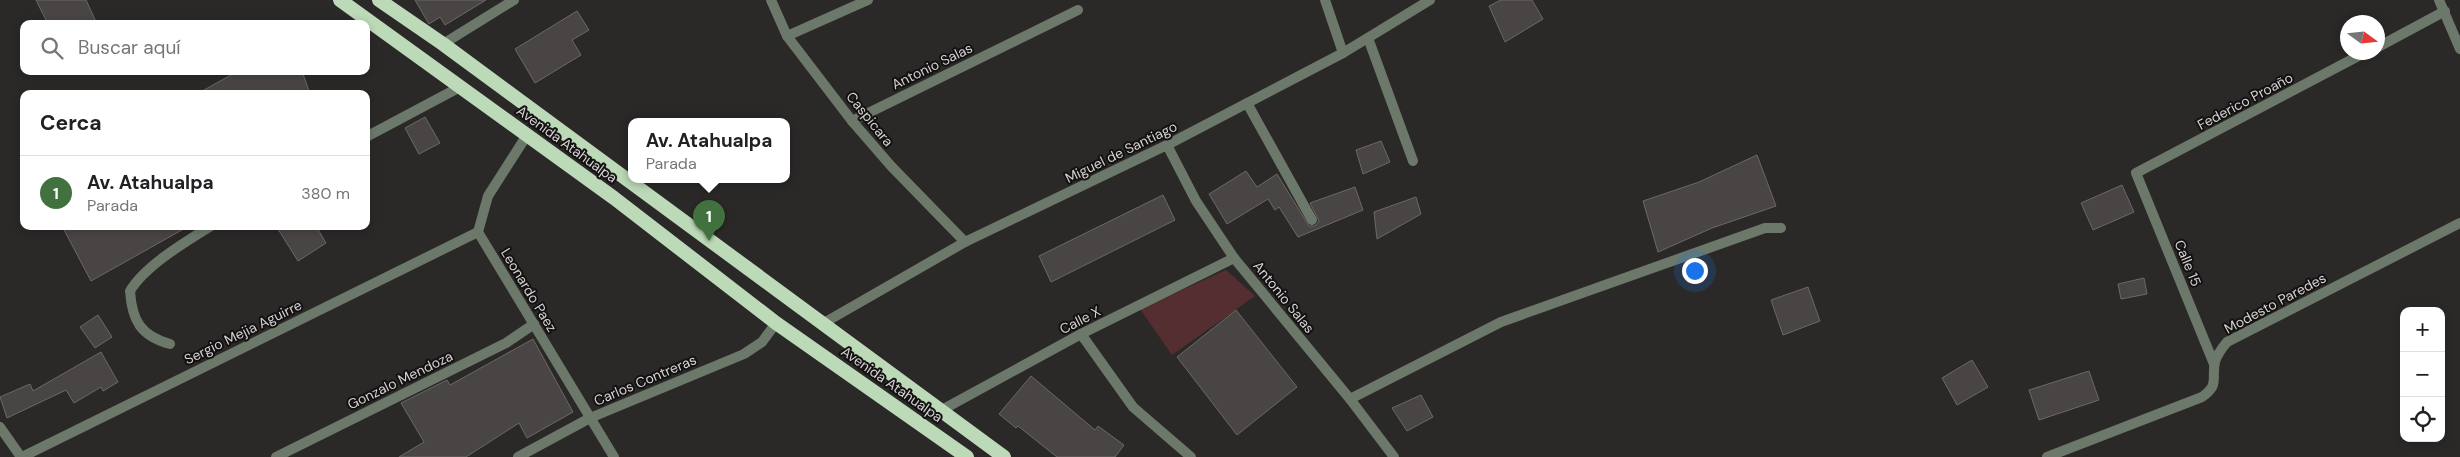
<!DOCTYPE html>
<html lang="es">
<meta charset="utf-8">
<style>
body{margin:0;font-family:"DM Sans",sans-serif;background:#f2f2f2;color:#202124}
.controls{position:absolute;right:15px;bottom:15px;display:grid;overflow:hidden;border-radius:10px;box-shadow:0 2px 8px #0003}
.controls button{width:45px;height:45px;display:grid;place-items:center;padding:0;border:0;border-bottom:1px solid #e0e0e0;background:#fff;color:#202124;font:25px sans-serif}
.compass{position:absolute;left:2340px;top:15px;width:45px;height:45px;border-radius:50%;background:#fff;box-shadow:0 2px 8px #0003;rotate:105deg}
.you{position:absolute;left:1694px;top:270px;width:18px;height:18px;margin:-12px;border:4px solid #fff;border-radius:50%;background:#1a73e8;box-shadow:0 0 0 8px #1a73e833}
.badge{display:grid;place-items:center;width:32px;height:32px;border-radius:50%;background:#427140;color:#fff;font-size:16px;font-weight:700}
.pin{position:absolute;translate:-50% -41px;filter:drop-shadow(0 1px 2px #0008)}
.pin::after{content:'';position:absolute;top:26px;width:18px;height:15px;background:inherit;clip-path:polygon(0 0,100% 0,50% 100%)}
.popup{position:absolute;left:628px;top:118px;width:162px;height:65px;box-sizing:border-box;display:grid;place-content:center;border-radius:10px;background:#fff;filter:drop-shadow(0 1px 4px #0005);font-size:16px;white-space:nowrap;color:#757577}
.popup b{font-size:19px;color:#202124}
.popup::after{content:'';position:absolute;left:50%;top:100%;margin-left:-10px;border:10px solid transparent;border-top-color:#fff}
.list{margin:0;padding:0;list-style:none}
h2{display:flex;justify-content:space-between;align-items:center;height:65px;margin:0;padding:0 20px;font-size:21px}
h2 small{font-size:16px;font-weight:400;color:#757577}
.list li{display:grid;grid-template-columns:32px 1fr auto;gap:15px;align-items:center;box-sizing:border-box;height:75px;padding:0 20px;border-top:1px solid #e0e0e0}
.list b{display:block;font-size:19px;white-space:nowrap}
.list p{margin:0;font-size:16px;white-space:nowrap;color:#757577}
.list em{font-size:16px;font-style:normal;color:#757577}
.icon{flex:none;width:28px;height:28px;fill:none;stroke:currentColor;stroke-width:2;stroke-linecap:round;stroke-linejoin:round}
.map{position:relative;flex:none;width:2460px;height:457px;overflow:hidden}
.search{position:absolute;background:#fff;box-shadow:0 2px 8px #0003;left:20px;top:20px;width:350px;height:55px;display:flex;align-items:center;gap:12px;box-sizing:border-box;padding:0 18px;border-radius:10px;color:#757577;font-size:19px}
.panel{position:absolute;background:#fff;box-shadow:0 2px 8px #0003;left:20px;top:90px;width:350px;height:140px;border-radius:10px}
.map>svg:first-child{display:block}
</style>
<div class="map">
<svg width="2460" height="457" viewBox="0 0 2460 457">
<rect width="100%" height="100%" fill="#2b2828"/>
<polygon fill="#542e31" points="1226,270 1255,296 1172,355 1140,309"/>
<g fill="#494545" stroke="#6c6868">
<polygon points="36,0 86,0 97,24 48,24"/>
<polygon points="415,0 486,0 445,25 440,17 429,24"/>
<polygon points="1501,0 1532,0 1543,19 1505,42 1489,6"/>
<polygon points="577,11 589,30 572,40 581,55 535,83 515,49"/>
<polygon points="238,71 302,71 310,94 197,94"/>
<polygon points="425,117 440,143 419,154 405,128"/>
<polygon points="1381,141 1390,162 1363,174 1356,150"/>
<polygon points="1757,155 1776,206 1712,228 1658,252 1643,201 1699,182"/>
<polygon points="1246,171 1257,187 1277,174 1309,226 1315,226 1319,221 1310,203 1355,187 1363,210 1298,237 1279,207 1275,210 1268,199 1227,224 1209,194"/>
<polygon points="2122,185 2134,212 2093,230 2081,203"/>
<polygon points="1163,195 1175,220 1051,282 1039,256"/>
<polygon points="1416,197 1421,214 1377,239 1374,212"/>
<polygon points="62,226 189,226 91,281"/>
<polygon points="276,226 316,226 326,243 298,261"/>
<polygon points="2144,278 2147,294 2121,299 2118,284"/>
<polygon points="1808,287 1820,321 1783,335 1771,300"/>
<polygon points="1236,310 1297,387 1237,435 1177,357"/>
<polygon points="98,315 112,337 95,348 80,327"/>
<polygon points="533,339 573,412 527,438 519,423 466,457 399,457 424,442 401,403 447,380 450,385"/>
<polygon points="101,352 118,382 103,391 101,387 74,403 66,390 7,418 0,397 30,384 33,391"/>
<polygon points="1972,360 1988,387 1957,405 1942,378"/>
<polygon points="2089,371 2099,400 2039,420 2029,390"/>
<polygon points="1031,376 1095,430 1098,426 1124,445 1115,457 1057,457 1018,426 1016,428 999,414"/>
<polygon points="1421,395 1433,417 1407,431 1392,408"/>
</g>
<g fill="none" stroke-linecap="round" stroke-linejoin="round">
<g stroke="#6c796a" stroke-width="10">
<polyline points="771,0 787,36 852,121 891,166 965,242"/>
<polyline points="1325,0 1343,53"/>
<polyline points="2439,0 2460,49"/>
<polyline points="787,36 868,0"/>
<polyline points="1368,38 1413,161"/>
<polyline points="443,44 514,0"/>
<polyline points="2378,47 2445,11"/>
<polyline points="1247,103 1312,220"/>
<polyline points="852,121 1078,10"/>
<polyline points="527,135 488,196 478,232 614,457"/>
<polyline points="366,137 460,87"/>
<polyline points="1167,145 1196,201 1234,258 1350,399 1394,457"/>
<polyline points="822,324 965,242 1167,145 1343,53 1430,0"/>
<polyline points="1081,334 1133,407 1191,457"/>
<path d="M170,344C141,336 132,321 130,291C145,266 185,242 211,226"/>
<polyline points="2214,364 2136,173 2366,52"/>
<polyline points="1350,399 1501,322 1765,228 1781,228"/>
<polyline points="940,411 1081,334 1234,258"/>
<polyline points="0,427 21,457"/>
<polyline points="22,457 478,232"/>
<polyline points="276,457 506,343 534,324"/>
<polyline points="518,457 590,418 744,354 762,342 776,323"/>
<path d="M2047,457L2202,397C2220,384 2211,380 2215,362C2217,354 2222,348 2227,342L2460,223"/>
</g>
<g stroke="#bcd9b8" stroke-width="14">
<polyline points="340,0 614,198 776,323 967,457"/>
<polyline points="379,0 443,44 1004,457"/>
</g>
</g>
<g text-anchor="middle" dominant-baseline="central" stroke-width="4" stroke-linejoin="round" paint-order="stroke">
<g font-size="14" fill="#d6d3d3" stroke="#131111">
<text transform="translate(932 66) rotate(-26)">Antonio Salas</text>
<text transform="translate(2245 101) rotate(-28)">Federico Proaño</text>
<text transform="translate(870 119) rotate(51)">Caspicara</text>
<text transform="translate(567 144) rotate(36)">Avenida Atahualpa</text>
<text transform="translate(1121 152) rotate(-26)">Miguel de Santiago</text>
<text transform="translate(2188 263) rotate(68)">Calle 15</text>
<text transform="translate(529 290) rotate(59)">Leonardo Paez</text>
<text transform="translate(1284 297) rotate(51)">Antonio Salas</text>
<text transform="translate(2275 303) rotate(-28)">Modesto Paredes</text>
<text transform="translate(1080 320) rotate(-27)">Calle X</text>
<text transform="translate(243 332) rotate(-26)">Sergio Mejia Aguirre</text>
<text transform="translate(400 380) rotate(-26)">Gonzalo Mendoza</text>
<text transform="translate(645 380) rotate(-23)">Carlos Contreras</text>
<text transform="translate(892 384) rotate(35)">Avenida Atahualpa</text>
</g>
</g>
</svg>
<div class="controls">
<button>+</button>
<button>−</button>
<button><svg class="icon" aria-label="locate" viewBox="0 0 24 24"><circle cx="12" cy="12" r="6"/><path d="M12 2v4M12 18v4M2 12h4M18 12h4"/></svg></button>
</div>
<svg class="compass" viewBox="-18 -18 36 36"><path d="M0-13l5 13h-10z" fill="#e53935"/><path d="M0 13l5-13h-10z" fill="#757577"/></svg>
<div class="you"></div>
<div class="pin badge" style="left:709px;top:241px">1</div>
<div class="popup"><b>Av. Atahualpa</b>Parada</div>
<div class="search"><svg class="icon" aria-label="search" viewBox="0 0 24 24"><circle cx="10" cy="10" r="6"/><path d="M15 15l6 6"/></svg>Buscar aquí</div>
<section class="panel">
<h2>Cerca<small></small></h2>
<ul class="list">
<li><span class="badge">1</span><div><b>Av. Atahualpa</b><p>Parada</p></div><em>380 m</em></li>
</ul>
</section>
</div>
